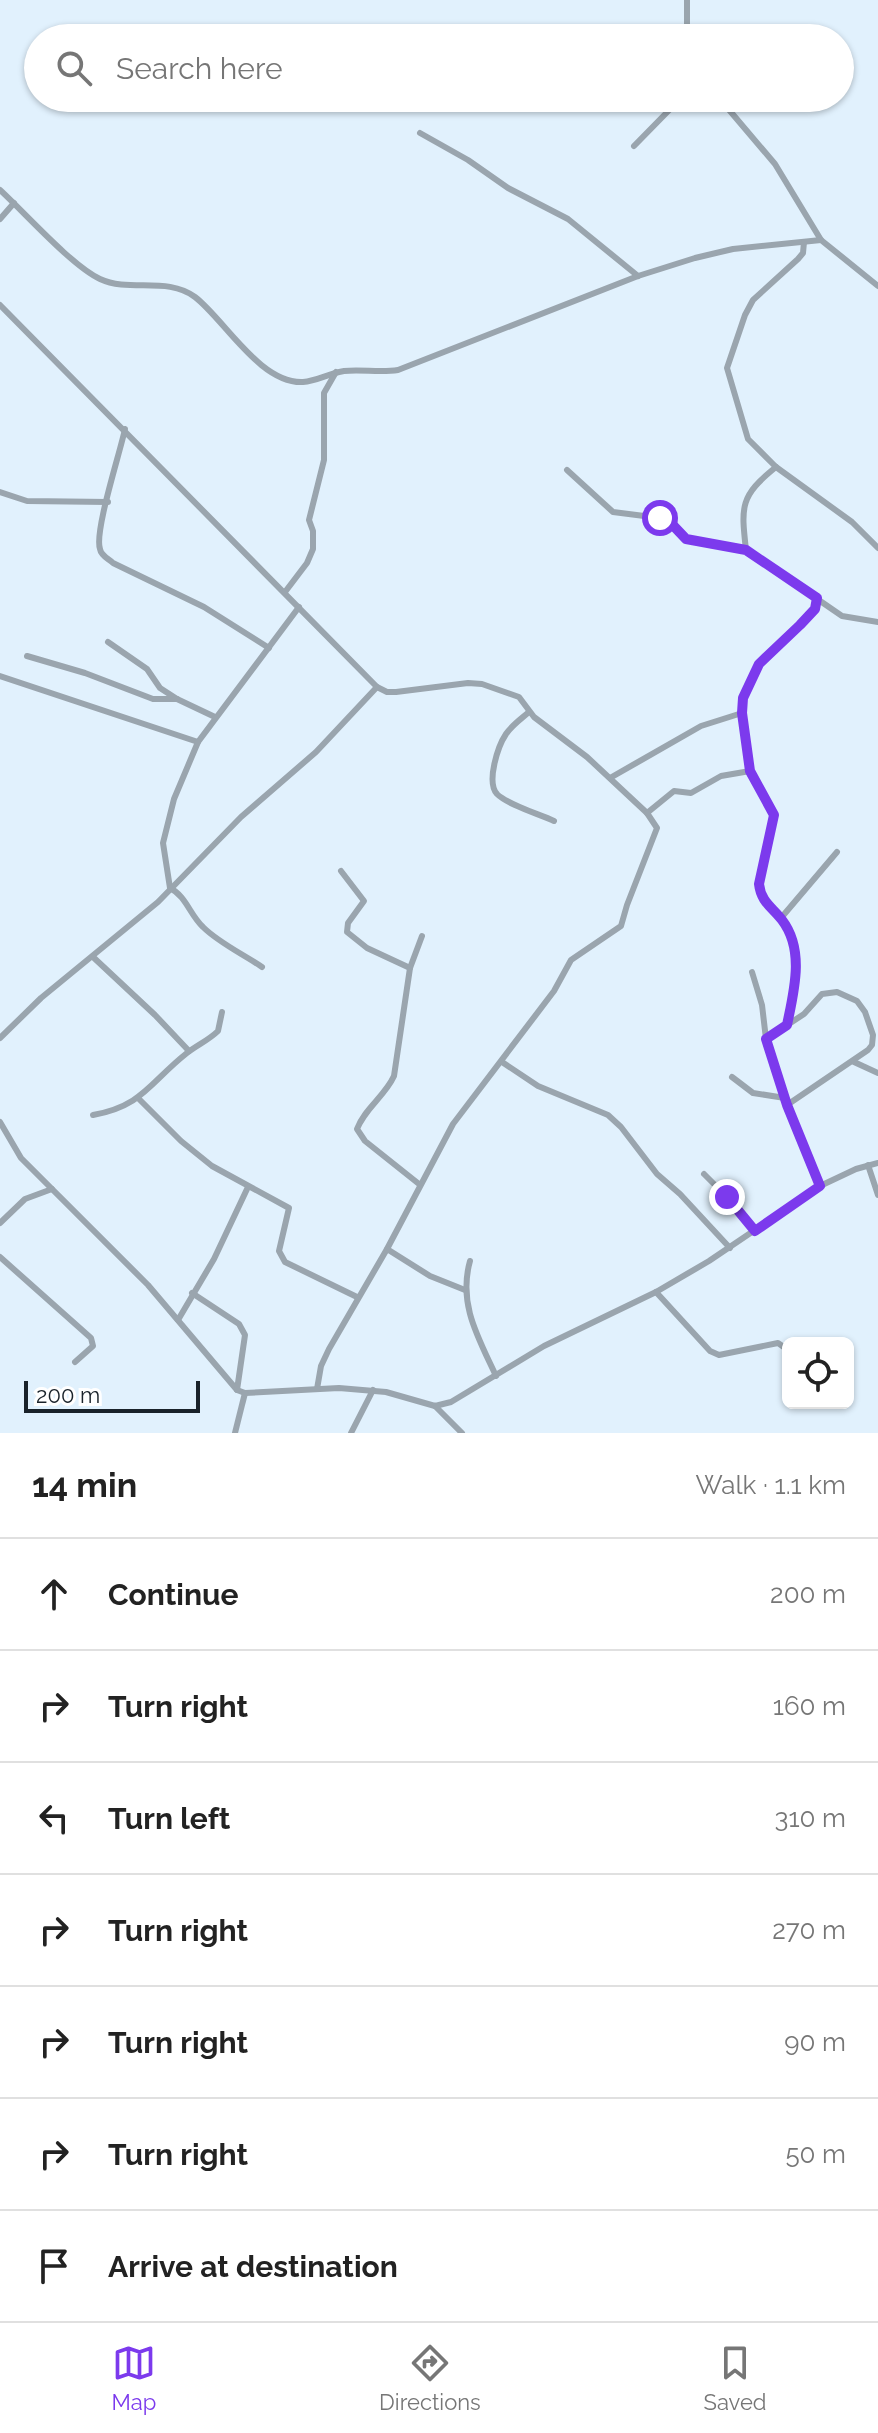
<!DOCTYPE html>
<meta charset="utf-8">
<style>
body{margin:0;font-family:Raleway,sans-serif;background:#f6f6f6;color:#222}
.controls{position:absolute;right:24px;bottom:24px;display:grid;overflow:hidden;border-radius:12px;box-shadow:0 2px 6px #0004}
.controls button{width:72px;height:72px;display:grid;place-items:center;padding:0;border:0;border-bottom:2px solid #e0e0e0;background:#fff;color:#222;font:40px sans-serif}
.scale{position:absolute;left:24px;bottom:20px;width:176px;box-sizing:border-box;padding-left:8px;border:4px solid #19222a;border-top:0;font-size:22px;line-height:28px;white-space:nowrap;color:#19222a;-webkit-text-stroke:6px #fff;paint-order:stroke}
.stop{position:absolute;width:24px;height:24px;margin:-18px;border:6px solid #7c3aed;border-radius:50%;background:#fff}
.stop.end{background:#7c3aed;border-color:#fff;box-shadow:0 2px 8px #0008}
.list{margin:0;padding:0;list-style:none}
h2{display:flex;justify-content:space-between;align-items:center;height:104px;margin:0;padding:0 32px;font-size:34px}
h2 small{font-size:26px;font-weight:400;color:#767676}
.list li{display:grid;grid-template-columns:52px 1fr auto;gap:24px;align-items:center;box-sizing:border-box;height:112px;padding:0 32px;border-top:2px solid #e0e0e0}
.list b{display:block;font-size:30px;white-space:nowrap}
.list em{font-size:26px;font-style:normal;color:#767676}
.icon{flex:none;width:44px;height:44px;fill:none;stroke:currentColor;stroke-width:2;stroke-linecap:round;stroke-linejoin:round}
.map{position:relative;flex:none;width:878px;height:1433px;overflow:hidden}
.search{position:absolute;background:#fff;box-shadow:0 2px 6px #0004;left:24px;right:24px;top:24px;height:88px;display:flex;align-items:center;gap:20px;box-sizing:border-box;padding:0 28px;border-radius:44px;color:#767676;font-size:30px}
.sheet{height:888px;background:#fff}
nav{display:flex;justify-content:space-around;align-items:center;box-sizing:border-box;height:112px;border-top:2px solid #e0e0e0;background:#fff;font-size:22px;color:#767676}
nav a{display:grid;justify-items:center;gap:4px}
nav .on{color:#7c3aed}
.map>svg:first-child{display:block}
</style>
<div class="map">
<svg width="878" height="1433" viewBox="0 0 878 1433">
<rect width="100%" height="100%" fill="#e1f1fd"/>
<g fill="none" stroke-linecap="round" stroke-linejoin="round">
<g stroke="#9aa5ae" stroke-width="6">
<polyline points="687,38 687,0"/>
<polyline points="719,98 775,164 821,240 878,286"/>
<polyline points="420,133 468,160 508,188 568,219 638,276"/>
<polyline points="634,146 681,98"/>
<path d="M0,190C25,213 72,266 100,279C130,293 167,276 195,297C224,319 260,384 303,382C317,381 330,373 344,371C362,369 380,373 398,370L638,276L695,258L733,249L821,240"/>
<polyline points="0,219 14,203"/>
<polyline points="804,242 803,253 798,259 753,300 745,315 727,368 748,439 776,467 852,522 878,548"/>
<polyline points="0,305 377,687 387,692 396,692 468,683 482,684 519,697 534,717 587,757 647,813 657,828 627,905 621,926 571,960 554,991 453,1124 387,1249 329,1349 321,1366 317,1389"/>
<path d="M125,429C120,453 94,532 100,549C101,556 109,559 113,563L204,607L269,648"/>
<polyline points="567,470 613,512 660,518 668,520 686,539 746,550 842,616 878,622"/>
<polyline points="0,492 27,501 108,502"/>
<path d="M746,550C741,506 740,496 776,467"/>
<polyline points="285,592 307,563 313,549 313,531 309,520 324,460 324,393 336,372"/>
<polyline points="108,642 147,669 160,688 177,699 215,717"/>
<polyline points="27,656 85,673 153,699 177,699"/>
<polyline points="0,676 198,742"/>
<path d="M529,712C521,719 512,725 506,734C498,746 486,782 497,794C508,805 539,814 554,821"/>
<polyline points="610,778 701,726 742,713"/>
<polyline points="647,813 674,791 691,793 721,776 750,771"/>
<polyline points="341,871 364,901 348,923 347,932 367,948 410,968"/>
<polyline points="781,918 837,852"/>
<polyline points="93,957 155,1015 189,1051"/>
<path d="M262,967C243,954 219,943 203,927C190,915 186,896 170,888L163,843L174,799L198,742L299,607"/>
<polyline points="752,972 762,1005 766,1039 787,1105 820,1186"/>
<path d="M787,1025C794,991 805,950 782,920C772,907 761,902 759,884L774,815L750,771L742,713L743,698L759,664L815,609L817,598"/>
<polyline points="0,1038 41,998 158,902 241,817 316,752 377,687"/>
<polyline points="766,1039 804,1014 822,994 837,992 857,1001 865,1012 873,1035 872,1045 868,1050 787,1105"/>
<polyline points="502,1062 538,1086 608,1115 621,1127 657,1174 680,1194 730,1248"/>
<polyline points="854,1062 878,1073"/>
<polyline points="732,1077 753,1093 785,1098"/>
<polyline points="138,1098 181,1141 212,1166 289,1208 279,1251 285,1262 357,1297"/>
<path d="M93,1115C143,1106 150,1082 187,1053C197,1045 209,1040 218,1031L222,1012"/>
<polyline points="0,1122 21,1158 148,1285 237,1390 245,1393 339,1388 386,1392 435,1406 451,1402 544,1346 656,1292 709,1261 820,1186 856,1169 878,1163"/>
<polyline points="868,1165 878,1195"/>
<polyline points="704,1174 727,1197 755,1231"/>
<path d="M419,1184L365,1141L357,1129C365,1108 385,1096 394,1076L410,968L422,936"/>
<polyline points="0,1223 25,1199 52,1189"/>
<polyline points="387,1249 430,1276 465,1290"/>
<polyline points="0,1257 91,1338 93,1346 75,1362"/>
<path d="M470,1261C458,1304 478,1337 496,1376"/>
<polyline points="656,1292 710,1351 719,1355 778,1343 788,1350"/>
<polyline points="192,1293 239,1324 245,1335 237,1390"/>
<polyline points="178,1320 214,1259 248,1187"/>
<polyline points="435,1406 462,1433"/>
<polyline points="235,1433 245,1393"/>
<polyline points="351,1433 373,1390"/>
</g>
</g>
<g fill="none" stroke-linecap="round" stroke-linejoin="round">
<path stroke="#7c3aed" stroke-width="10" d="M660,518L668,520L686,539L746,550L817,598L815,609L800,625L759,664L743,698L742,713L750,771L774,815L759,884C761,902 772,907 782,920C805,950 794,991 787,1025L766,1039L787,1105L820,1186L755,1231L727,1197"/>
</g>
</svg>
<div class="controls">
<button><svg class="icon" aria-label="locate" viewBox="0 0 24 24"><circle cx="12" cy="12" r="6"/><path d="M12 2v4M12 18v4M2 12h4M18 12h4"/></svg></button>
</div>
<div class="scale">200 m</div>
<div class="stop" style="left:660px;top:518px"></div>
<div class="stop end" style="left:727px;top:1197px"></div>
<div class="search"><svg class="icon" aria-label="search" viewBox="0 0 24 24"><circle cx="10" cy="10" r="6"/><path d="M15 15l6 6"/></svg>Search here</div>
</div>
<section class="sheet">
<h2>14 min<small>Walk · 1.1 km</small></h2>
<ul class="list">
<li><svg class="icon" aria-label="ahead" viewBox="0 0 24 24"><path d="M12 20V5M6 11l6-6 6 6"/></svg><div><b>Continue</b></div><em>200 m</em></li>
<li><svg class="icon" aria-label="right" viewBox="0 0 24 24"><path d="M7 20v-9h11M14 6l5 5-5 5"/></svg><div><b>Turn right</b></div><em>160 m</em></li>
<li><svg class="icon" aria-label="left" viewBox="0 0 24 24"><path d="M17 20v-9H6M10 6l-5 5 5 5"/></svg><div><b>Turn left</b></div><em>310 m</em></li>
<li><svg class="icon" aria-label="right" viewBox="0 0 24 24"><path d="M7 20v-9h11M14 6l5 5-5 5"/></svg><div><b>Turn right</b></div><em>270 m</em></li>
<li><svg class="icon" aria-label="right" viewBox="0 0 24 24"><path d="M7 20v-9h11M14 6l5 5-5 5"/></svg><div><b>Turn right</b></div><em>90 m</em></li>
<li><svg class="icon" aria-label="right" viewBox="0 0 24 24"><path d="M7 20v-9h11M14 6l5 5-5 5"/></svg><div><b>Turn right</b></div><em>50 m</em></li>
<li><svg class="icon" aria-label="arrive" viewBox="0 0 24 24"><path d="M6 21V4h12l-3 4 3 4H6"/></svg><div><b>Arrive at destination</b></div></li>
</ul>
</section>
<nav>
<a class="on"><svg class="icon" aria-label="map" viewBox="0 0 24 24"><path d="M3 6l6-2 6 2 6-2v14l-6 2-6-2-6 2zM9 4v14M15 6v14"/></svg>Map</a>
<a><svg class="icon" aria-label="directions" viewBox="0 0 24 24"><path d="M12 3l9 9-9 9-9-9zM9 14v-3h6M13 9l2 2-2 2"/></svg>Directions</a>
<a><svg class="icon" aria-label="saved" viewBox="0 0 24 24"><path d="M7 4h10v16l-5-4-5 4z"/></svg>Saved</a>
</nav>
